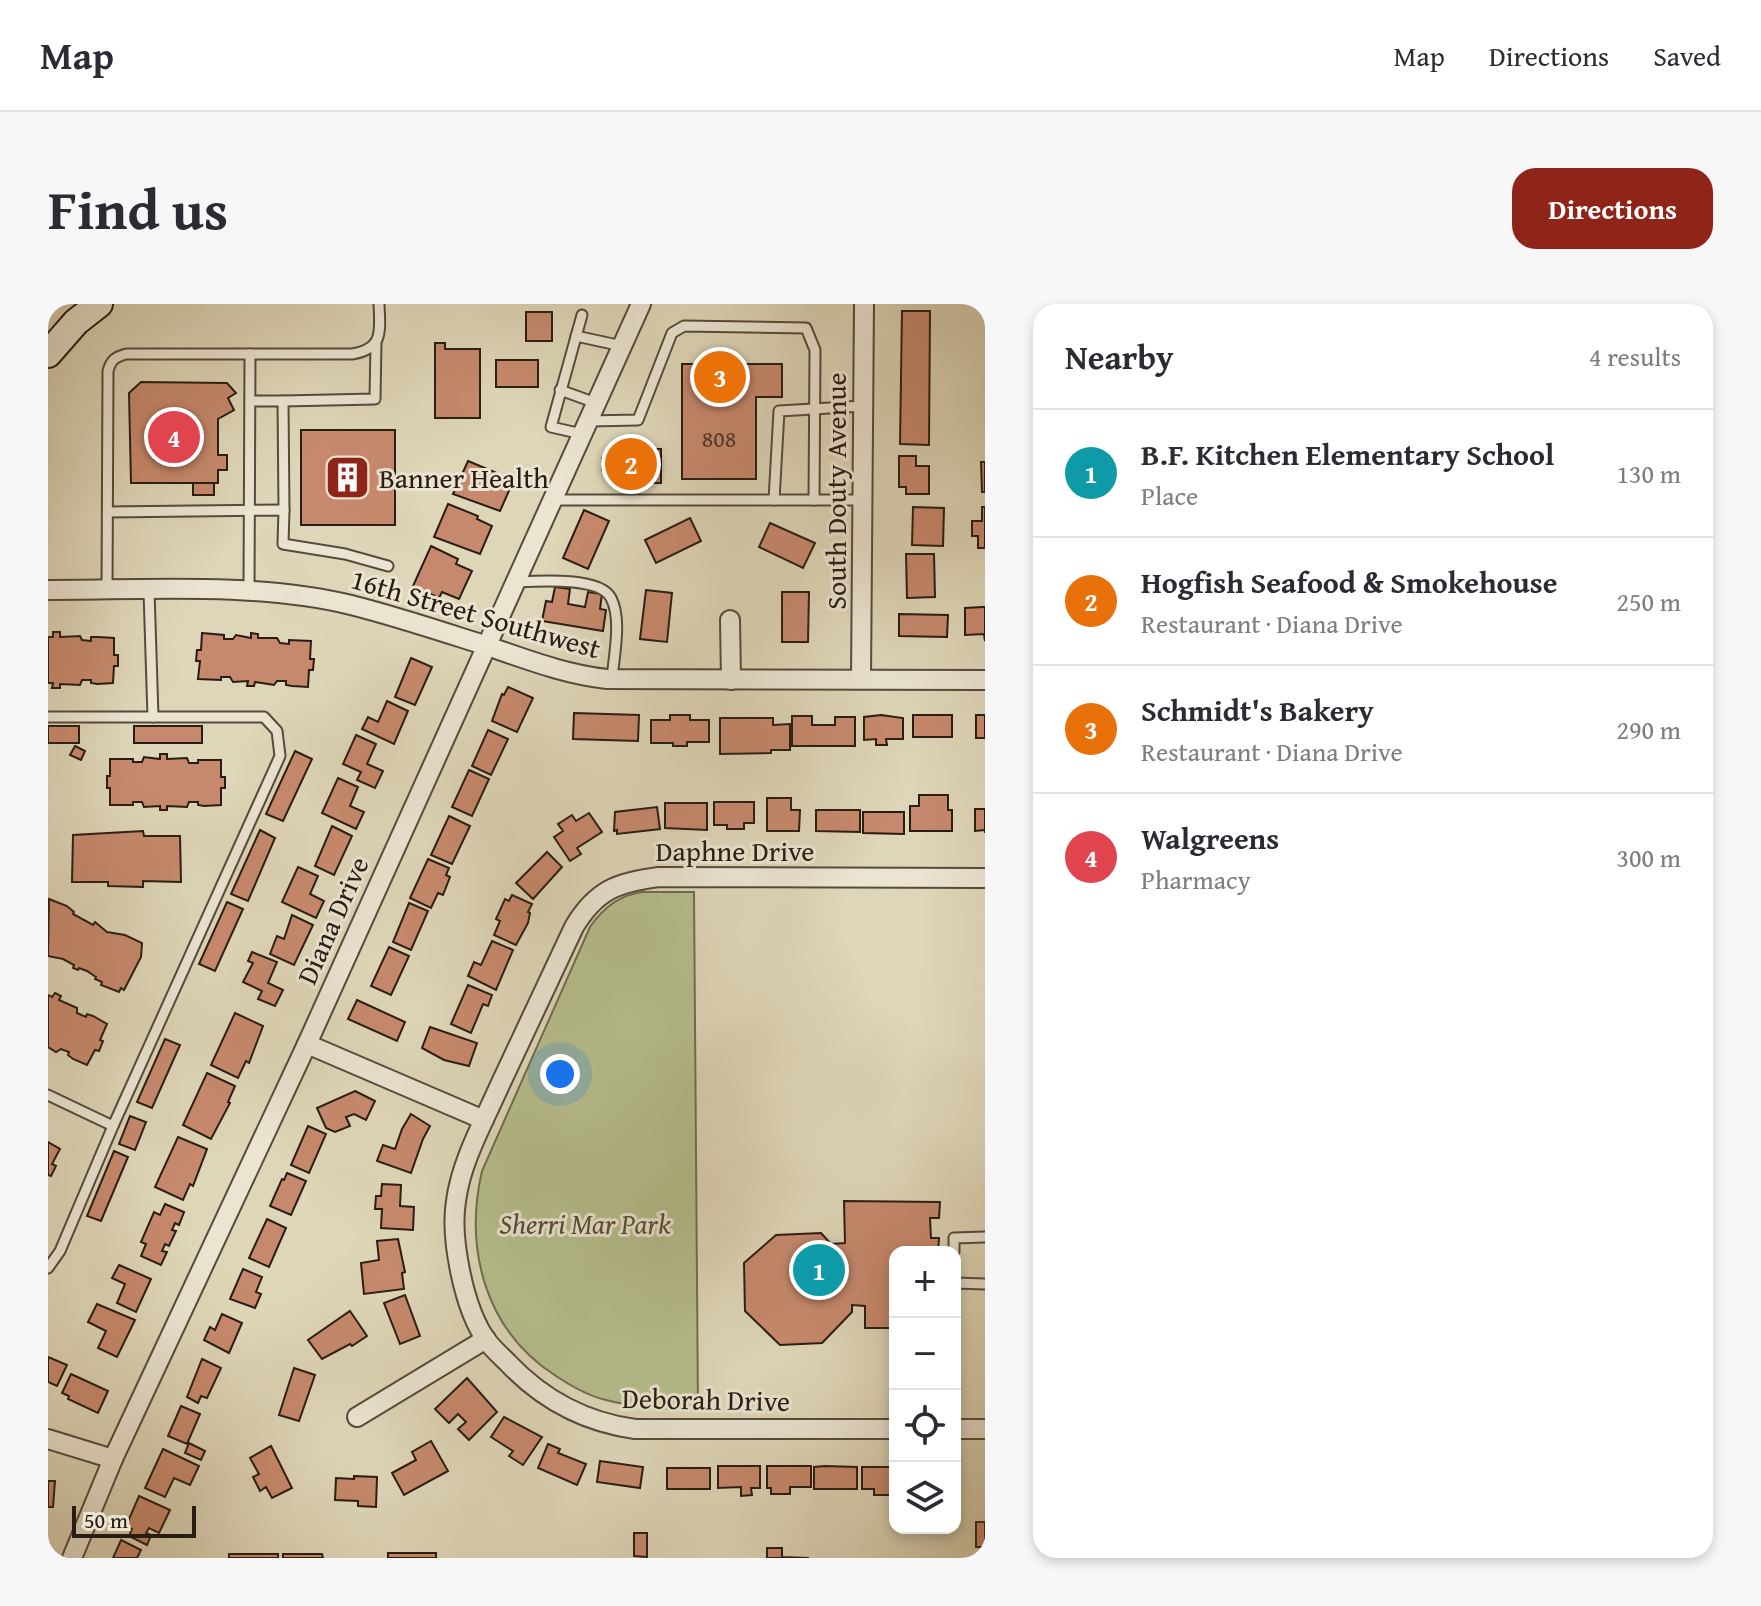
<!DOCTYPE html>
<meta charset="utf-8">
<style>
body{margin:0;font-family:"Gentium Book Plus",serif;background:#f7f7f7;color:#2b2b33}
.controls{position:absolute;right:24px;bottom:24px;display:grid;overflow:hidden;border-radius:16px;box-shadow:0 4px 12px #0003}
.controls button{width:72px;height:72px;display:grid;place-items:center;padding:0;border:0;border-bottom:2px solid #e1e1e2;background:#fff;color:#2b2b33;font:40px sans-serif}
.scale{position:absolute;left:24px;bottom:20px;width:124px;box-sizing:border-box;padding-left:8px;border:4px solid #291d13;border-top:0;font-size:22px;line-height:28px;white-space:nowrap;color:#291d13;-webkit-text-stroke:6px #eae4d1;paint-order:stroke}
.you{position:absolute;left:512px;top:770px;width:28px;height:28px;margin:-20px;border:6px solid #fff;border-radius:50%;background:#1a73e8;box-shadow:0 0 0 12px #1a73e833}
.badge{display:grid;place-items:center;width:52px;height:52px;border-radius:50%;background:#8f2418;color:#fff;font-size:26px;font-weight:700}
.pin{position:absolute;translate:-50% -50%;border:4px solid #fff;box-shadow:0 2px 8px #0006}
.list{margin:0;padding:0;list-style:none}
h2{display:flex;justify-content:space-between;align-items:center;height:104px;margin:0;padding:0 32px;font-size:34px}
h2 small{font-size:26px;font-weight:400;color:#7c7c81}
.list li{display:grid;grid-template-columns:52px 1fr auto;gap:24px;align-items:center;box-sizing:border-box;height:128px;padding:0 32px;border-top:2px solid #e1e1e2}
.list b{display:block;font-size:30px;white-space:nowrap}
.list p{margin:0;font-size:26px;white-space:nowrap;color:#7c7c81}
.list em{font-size:26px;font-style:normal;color:#7c7c81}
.icon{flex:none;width:44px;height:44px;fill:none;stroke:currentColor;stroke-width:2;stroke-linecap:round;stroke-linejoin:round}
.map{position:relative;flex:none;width:937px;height:1254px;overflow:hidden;border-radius:24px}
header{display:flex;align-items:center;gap:48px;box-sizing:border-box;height:112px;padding:0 40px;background:#fff;border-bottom:2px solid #e1e1e2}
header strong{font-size:38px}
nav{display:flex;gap:44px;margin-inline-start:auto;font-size:28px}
.intro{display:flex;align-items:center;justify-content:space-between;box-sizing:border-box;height:192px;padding:0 48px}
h1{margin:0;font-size:56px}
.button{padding:20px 36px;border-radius:24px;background:#8f2418;color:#fff;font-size:28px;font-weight:700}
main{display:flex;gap:48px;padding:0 48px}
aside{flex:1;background:#fff;border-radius:24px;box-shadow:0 4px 12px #0003}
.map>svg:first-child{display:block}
</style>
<header>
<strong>Map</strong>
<nav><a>Map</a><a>Directions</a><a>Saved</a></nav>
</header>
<div class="intro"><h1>Find us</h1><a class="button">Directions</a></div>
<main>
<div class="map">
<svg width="937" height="1254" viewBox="0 0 937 1254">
<rect width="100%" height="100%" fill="#ded6b8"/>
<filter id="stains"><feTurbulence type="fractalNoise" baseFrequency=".0025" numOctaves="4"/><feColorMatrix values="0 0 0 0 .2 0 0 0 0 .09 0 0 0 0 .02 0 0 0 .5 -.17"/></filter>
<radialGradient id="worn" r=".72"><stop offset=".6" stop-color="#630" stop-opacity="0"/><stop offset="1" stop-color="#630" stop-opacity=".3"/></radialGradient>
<path fill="#b5bd8c" stroke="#6f6d50" stroke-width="2" d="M594,588H646L650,1106C619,1104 588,1104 558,1096C540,1092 523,1082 508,1072C437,1027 416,945 434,867L542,623C555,604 571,591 594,588Z"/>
<g fill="#c7896d" stroke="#291d13" stroke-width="2">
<polygon points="854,7 882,7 881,141 852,140"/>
<rect x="478" y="8" width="26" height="29"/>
<polygon points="387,39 397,39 397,45 432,45 432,114 387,114"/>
<rect x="448" y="56" width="42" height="27"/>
<polygon points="634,60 734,60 734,93 708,93 708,175 634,175"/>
<polygon points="93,78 179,79 188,89 180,94 186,106 170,115 170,151 179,151 179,166 170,166 170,179 83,179 81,89"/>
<rect x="253" y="126" width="94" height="95"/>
<polygon points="564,145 613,145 613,179 564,179 564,166 554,166 554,154 564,154"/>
<polygon points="851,152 868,152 868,162 881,162 881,190 858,190 858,183 851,183"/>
<polygon points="420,157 449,169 448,173 464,180 452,207 405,190"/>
<polygon points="933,158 937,158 937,188 934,188"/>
<rect x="145" y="179" width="21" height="12"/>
<polygon points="400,200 430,212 429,215 444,222 432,250 386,233"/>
<polygon points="865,203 896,204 895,242 864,241"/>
<polygon points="934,203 937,203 937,244 930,244 930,232 924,232 924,217 934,217"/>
<polygon points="536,206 561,217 540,265 515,254"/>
<polygon points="642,214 653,237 608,259 597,236"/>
<polygon points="722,219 767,239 755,264 711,243"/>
<polygon points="383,242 410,255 408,260 424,267 411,295 394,288 391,294 365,282"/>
<polygon points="858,250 886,250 887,293 859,294"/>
<polygon points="507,283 522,285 520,300 537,303 540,288 554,290 552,305 558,306 555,327 494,317 498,297 504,298"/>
<polygon points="598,286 624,289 619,338 592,335"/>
<polygon points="734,288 761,288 760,338 734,338"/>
<polygon points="935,303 937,303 937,337 936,330 917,331 917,304"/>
<polygon points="851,310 900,311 899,333 851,332"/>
<polygon points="5,328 12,328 12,333 32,332 34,336 43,337 43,333 50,333 66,334 66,351 70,351 70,362 66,362 65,379 49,380 43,379 43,376 34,376 32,381 12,380 12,384 4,384 5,379 0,379 0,333 5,333"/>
<polygon points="154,329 176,331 176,335 185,335 188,331 203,334 203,329 210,330 210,334 229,334 232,339 241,340 241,336 263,337 262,355 266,355 265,366 261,366 260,383 244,382 238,381 238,377 229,377 226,381 207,378 206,382 199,382 200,377 185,378 182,373 173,373 173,376 150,375 152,357 148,357 149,346 153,346"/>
<polygon points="363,354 384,363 367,401 347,393"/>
<polygon points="460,383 485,394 469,428 444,417 454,390 456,391"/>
<polygon points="339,397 360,407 346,440 314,425 320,413 330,418"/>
<polygon points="526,409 591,411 590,437 525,435"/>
<polygon points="622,411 642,411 642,416 661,416 661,438 639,438 639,442 625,442 625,439 603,439 603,416 622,416"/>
<polygon points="833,411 855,414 855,435 838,435 839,441 828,441 828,435 816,436 816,413"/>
<rect x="865" y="411" width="39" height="22"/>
<rect x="928" y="411" width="9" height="23"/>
<polygon points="744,412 764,412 764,421 787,421 787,413 807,413 807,442 744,442"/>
<polygon points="672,414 725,414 725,421 742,420 742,446 723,446 723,449 672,450"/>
<rect x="0" y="422" width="31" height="17"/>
<rect x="86" y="422" width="68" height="17"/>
<polygon points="440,426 460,435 443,471 424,462"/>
<polygon points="308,431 328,440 319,460 335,467 327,484 309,476 313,468 295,460"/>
<polygon points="27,442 37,447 33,456 22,451"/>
<polygon points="247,447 264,455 235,517 218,510"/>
<polygon points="112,450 119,450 119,455 139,454 141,459 150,459 150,456 173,456 173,473 177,473 177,484 173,484 173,501 156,502 150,501 150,498 141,498 139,503 119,502 119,506 112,506 112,502 96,503 94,498 85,498 85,501 62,501 62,484 59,484 59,472 62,472 62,455 85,455 85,458 94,458 96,453 112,455"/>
<polygon points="421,466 441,475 424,512 404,503"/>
<polygon points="290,474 310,483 302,502 316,508 308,525 274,509"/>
<polygon points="871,491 900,491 900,506 904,506 904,527 862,527 862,502 871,502"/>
<polygon points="719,494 743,494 743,506 752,506 751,527 719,527"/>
<polygon points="666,498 706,498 706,519 696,519 696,525 679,525 679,521 666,521"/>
<polygon points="617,499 659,499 659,526 617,524"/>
<polygon points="609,503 612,525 569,530 569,526 566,527 567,508"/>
<polygon points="927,505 937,505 937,529 937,526 927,527"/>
<polygon points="768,506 812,506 812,528 768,527"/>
<polygon points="815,508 856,508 856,530 815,529"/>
<polygon points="541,509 554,528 529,544 533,550 522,557 506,533 515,527 510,520 524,511 528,517"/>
<polygon points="401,512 422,522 404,560 383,551"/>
<polygon points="284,522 304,532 286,571 267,562"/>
<polygon points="212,526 227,534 200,597 183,590"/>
<polygon points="95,527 96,532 132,532 133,578 95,577 95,583 60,582 60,578 24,578 25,531"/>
<polygon points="499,548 514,563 485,595 468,579"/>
<polygon points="380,555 401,564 398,571 402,573 395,591 390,589 383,604 362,594"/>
<polygon points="250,563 270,572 262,590 276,597 268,614 234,598"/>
<polygon points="464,591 484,600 480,608 482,609 480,619 468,641 446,631 452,617 448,615 457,595 461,597"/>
<polygon points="1,595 19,602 26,608 25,610 45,621 47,618 59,628 77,631 94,639 93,653 76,686 73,684 71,688 53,681 54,678 47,675 48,673 39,667 31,664 30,666 25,664 26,661 15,655 0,652"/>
<polygon points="179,598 195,605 167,667 151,660"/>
<polygon points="361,599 380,607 363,646 345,638"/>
<polygon points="244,611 265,621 246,661 222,650 229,632 236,635"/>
<polygon points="444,637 465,646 448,686 420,672 426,658 433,661"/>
<polygon points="341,643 361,652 343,691 323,682"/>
<polygon points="204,648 229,658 220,679 235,686 227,702 210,695 214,687 195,678 205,659 200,657"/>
<polygon points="420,681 444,691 440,702 435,700 423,729 403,720"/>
<polygon points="7,689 13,692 11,696 29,704 29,709 38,713 39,710 45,712 59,720 52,736 55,737 51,747 47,746 39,761 25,755 20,751 21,748 13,745 8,748 0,743 0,691 4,693"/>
<polygon points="309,696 357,718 349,737 300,715"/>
<polygon points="187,709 215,722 201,759 198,757 190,774 163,761"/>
<polygon points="382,723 429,739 421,762 396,756 374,744"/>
<polygon points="117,735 132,741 104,804 89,798"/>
<polygon points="159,769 187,782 180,798 182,799 163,835 135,821"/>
<polygon points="307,787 327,797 318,816 306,810 298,813 302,822 287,828 278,824 269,804"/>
<polygon points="363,810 382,822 375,835 363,869 329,857 335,841 347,845 354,825"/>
<polygon points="82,812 98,818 87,846 71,840"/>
<polygon points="260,822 278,830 261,869 243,861"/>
<polygon points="130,833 159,845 145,882 142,880 135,896 107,883"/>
<polygon points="0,838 12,845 4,860 8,862 3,872 0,871"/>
<polygon points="66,847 80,853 53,917 39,912"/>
<polygon points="239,869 258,877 243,911 222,902 234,875 236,876"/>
<polygon points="334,880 353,881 352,902 366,903 365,926 333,924 334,905 327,905 328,892 333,892"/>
<polygon points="796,897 892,898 891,914 882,914 883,934 891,934 890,948 847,948 847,973 845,973 847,1024 817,1024 817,1002 804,1001 804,1008 774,1039 732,1041 697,1007 696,959 728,931 773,929 783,940 797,939"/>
<polygon points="117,900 136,908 131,921 127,919 124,926 128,927 121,942 117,940 114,947 119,948 113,961 93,952 98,940 93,938 106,908 112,911"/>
<polygon points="219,915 238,924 221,963 201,954"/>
<polygon points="350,935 357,968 354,969 356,985 316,990 313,959 331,956 329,937"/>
<polygon points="71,961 103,975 88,1008 69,999 77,980 64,974"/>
<polygon points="195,965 214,973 208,988 213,990 207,1004 182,995"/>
<polygon points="357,991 372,1032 352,1040 336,999"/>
<polygon points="49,1000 87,1016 69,1053 50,1044 58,1027 40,1018"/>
<polygon points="302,1007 319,1032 304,1042 302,1040 274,1055 260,1036"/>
<polygon points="174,1010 194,1019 181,1049 156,1036 162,1023 167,1026"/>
<polygon points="0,1053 19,1061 9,1082 0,1078"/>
<polygon points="154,1055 173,1064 159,1094 153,1092 150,1099 139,1093"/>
<polygon points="246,1064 267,1071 251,1117 231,1111"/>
<polygon points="23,1070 60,1087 50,1109 20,1095 21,1092 14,1089"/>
<polygon points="419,1074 449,1108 421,1136 410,1125 418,1118 410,1110 401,1119 387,1105"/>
<polygon points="133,1102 152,1110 139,1140 120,1132"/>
<polygon points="456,1113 494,1133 475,1161 461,1152 465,1147 443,1133"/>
<polygon points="383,1137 400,1167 356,1191 344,1169 368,1156 364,1148"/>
<polygon points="141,1139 157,1147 153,1156 137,1149"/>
<polygon points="500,1140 512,1145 510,1149 538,1160 529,1181 490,1164"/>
<polygon points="223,1142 244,1184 224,1194 218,1183 212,1187 205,1173 211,1170 202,1154"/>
<polygon points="115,1145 151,1162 142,1181 126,1174 117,1193 97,1184"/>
<polygon points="552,1157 595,1163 592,1184 549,1178"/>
<polygon points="670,1162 712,1162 712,1184 703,1184 704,1191 693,1192 693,1183 670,1184"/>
<polygon points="719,1162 763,1162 763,1183 742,1183 742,1190 723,1190 723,1184 719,1184"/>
<polygon points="777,1162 809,1163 809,1185 766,1185 766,1163"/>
<polygon points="814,1163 847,1163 845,1191 826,1191 826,1185 814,1185"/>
<rect x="619" y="1164" width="43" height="21"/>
<polygon points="306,1172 329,1173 328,1203 310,1202 310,1197 287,1196 288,1174 306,1175"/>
<polygon points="0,1177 7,1177 5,1203 0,1203"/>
<polygon points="91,1192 122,1206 111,1229 101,1224 98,1229 103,1231 99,1241 81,1232 84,1225 78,1222"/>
<rect x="928" y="1218" width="9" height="25"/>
<polygon points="586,1229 599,1229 599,1253 586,1252"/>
<polygon points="73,1236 93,1246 89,1254 65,1254"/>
<polygon points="719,1244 734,1244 734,1253 761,1254 719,1254"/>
<rect x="340" y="1249" width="48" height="5"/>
<rect x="181" y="1250" width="49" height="4"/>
<polygon points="235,1250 274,1250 275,1254 235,1254"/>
</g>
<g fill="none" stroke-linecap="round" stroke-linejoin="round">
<defs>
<g id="lane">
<polyline points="528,32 574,42"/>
<polyline points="512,86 548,99"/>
<polyline points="202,97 235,97"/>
<polyline points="540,117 590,116 624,29 636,22 758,24 767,46 766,196"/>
<polyline points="534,130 503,123 534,11"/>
<polyline points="504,196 815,196"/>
<polyline points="726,196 731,107 815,102"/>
<polyline points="236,206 235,97 327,95 328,38"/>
<polyline points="60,208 236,206 235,240 297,250 340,262"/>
<path d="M467,278C488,277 552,272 563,294C574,315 566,351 564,375"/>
<path d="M59,286L60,67C63,56 67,53 78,50H304C336,45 332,27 331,0"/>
<polyline points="101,287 105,413"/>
<polyline points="201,287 202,50"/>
<polyline points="0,413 216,413 229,427 232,452 65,822 0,791"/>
<polyline points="906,948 906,934 937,933"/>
<polyline points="0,964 12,947 65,822"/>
<polyline points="907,979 937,980"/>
</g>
<g id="street">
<path d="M0,286C97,286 208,278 303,301C347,312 392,327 436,341C478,355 515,370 559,375L937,376"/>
<polyline points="682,316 683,376"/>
<polyline points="813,375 816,0"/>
<polyline points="259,740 436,816"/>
<polyline points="309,1113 438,1035"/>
<path d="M847,1125H587C536,1118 495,1096 460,1059C453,1052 445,1045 439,1037C416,1006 402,935 408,897C413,858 435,819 451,783C476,730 501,677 526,623C548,586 570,578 611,573L937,574"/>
<polyline points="907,1125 937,1125"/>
<polyline points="0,1135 65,1155"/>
<polyline points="24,1254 65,1155 259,740 593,0"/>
</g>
<polyline id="secondary" points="0,50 28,18 51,0"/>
</defs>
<use href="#lane" stroke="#564b3c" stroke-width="13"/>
<use href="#street" stroke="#564b3c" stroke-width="22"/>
<use href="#secondary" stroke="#291d13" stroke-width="30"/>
<use href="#lane" stroke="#eae4d1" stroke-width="9"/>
<use href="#street" stroke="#eae4d1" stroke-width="18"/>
<use href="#secondary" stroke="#eae4d1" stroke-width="26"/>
</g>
<defs>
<symbol id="building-square" viewBox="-11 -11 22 22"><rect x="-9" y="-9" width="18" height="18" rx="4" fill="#8f2418" stroke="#eae4d1"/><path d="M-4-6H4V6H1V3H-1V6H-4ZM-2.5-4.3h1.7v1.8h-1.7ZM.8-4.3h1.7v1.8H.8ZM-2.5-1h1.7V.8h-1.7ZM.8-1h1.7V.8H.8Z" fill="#fff"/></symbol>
</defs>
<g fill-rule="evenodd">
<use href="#building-square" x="274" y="148" width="51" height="51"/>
</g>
<g text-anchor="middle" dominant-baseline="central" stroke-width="6" stroke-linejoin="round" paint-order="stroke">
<g font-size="24" fill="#50382a">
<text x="671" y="134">808</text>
</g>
<g font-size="28" fill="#291d13" stroke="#eae4d1" text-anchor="start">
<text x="331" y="173">Banner Health</text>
</g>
<g font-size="28" fill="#291d13" stroke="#eae4d1">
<text transform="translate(787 187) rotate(-90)">South Douty Avenue</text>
<text transform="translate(428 309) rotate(16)">16th Street Southwest</text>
<text x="687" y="546">Daphne Drive</text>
<text transform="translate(284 616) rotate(-66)">Diana Drive</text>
<text transform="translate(658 1095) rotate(1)">Deborah Drive</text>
</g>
<g font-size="28" font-style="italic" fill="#534d37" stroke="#eae4d1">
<text x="537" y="919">Sherri Mar Park</text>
</g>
</g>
<rect width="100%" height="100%" filter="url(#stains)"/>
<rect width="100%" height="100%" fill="url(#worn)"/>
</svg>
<div class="controls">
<button>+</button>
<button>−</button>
<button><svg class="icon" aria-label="locate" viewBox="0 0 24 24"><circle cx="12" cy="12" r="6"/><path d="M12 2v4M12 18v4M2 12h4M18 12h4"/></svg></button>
<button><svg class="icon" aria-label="layers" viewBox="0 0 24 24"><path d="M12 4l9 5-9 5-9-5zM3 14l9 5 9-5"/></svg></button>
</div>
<div class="scale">50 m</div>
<div class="you"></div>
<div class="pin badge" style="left:771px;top:966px;background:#0f9aa8">1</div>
<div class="pin badge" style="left:583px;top:160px;background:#e8710a">2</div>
<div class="pin badge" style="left:672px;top:73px;background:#e8710a">3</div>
<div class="pin badge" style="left:126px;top:133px;background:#e0444e">4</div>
</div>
<aside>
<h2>Nearby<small>4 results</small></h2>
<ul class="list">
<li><span class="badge" style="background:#0f9aa8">1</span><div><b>B.F. Kitchen Elementary School</b><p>Place</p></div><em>130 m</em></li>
<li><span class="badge" style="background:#e8710a">2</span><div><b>Hogfish Seafood &amp; Smokehouse</b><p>Restaurant · Diana Drive</p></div><em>250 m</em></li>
<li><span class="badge" style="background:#e8710a">3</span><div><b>Schmidt's Bakery</b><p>Restaurant · Diana Drive</p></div><em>290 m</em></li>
<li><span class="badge" style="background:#e0444e">4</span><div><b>Walgreens</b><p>Pharmacy</p></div><em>300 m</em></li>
</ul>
</aside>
</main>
